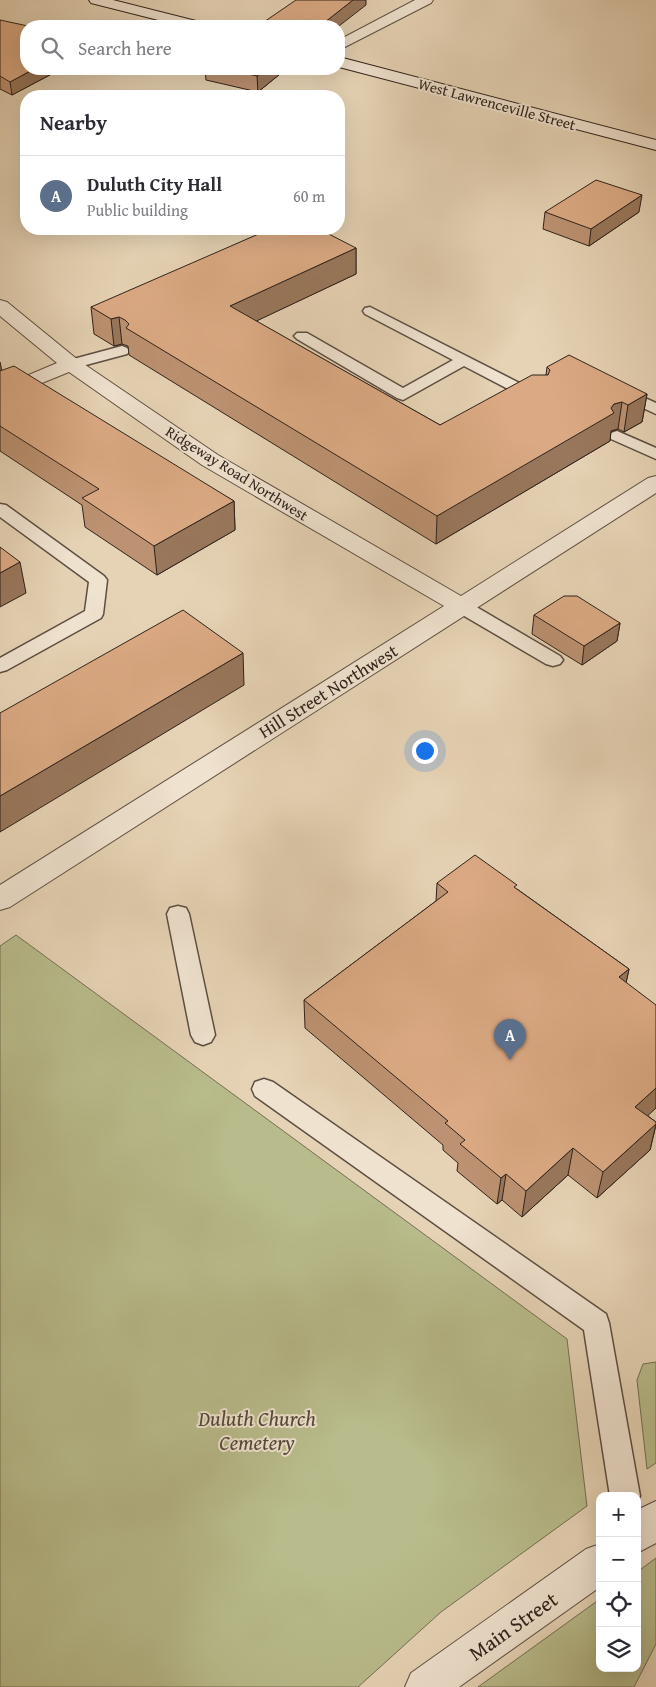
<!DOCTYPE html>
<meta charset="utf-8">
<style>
body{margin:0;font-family:"Gentium Book Plus",serif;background:#f2f2f3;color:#2b2b33}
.controls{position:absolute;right:15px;bottom:15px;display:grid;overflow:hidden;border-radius:10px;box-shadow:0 5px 20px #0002}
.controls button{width:45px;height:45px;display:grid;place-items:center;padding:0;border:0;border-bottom:1px solid #e1e1e2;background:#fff;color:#2b2b33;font:25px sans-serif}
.you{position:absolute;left:424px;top:750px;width:18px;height:18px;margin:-12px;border:4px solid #fff;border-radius:50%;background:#1a73e8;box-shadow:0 0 0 8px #1a73e833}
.badge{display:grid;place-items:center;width:32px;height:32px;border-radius:50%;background:#db2777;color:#fff;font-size:16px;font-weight:700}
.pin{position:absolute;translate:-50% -41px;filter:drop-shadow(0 1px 2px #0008)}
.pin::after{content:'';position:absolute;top:26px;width:18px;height:15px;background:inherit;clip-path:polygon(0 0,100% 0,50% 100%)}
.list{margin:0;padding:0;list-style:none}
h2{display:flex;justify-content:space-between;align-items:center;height:65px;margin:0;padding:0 20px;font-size:21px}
h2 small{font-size:16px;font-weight:400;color:#7c7c81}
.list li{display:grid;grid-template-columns:32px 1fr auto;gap:15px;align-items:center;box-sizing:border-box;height:80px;padding:0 20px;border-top:1px solid #e1e1e2}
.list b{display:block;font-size:19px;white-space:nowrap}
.list p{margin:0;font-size:16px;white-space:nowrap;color:#7c7c81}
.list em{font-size:16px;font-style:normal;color:#7c7c81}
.icon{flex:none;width:28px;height:28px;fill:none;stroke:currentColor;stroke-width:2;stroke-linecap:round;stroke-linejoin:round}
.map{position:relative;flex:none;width:656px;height:1687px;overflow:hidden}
.search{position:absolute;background:#fff;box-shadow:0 5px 20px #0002;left:20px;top:20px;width:325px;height:55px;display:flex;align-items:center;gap:12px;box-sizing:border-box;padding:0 18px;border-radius:20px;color:#7c7c81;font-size:19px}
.panel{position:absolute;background:#fff;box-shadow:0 5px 20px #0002;left:20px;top:90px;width:325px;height:145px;border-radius:20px}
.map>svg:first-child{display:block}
</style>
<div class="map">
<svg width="656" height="1687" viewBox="0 0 656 1687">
<rect width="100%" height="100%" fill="#e6d3b5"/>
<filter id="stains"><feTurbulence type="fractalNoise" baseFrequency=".004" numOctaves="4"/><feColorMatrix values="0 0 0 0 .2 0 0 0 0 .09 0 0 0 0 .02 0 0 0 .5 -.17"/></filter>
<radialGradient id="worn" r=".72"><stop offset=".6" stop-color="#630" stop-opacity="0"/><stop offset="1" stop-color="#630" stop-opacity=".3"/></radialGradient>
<g fill="#b8bb8b" stroke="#746e53">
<polygon points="16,935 567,1339 587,1506 441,1612 358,1687 0,1687 0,946"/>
<polygon points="656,1362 656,1463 647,1469 637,1380 643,1364"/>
<polygon points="656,1558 656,1644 634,1687 478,1687 600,1599 600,1668 637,1668 637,1572"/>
</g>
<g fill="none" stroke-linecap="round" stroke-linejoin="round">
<defs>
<g id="lane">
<polygon points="370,307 543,395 545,398 543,401 531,401 464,366 403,400 397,398 297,339 294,336 297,333 307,333 403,388 453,360 365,314 363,311 365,308"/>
<polygon points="122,346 127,348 130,351 127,354 71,369 66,367 63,364 66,361"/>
<polygon points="632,392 656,403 656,414 626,400 624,397 626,394"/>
<polygon points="617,431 656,448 656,459 611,439 609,436 611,433"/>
<polygon points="0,504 6,505 104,576 107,580 103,614 101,618 7,670 0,672 0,658 85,611 89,582 0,517"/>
<polygon points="461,600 468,602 560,656 563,660 560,664 553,666 546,664 454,610 452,606 454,602"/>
<polygon points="178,906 186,908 189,914 215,1035 211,1042 203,1045 195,1042 191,1035 167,914 170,908"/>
<polygon points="264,1079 273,1082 606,1314 609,1323 640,1496 637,1501 637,1496 610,1496 584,1330 255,1096 252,1089 255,1082"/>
</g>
<g id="street">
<polygon points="415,0 433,0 431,3 339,50 339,40"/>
<polygon points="0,300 7,302 78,360 218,455 461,596 648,478 656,476 656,493 10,907 0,910 0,885 444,606 202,465 69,372 0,400 0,387 57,363 0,316"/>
<polygon points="656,1501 656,1543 637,1553 637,1510"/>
<polygon points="600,1544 600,1587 459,1687 405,1687 411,1673 586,1549"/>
</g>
<g id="secondary">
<polygon points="89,0 113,0 204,23 206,26 182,26 91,3"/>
<polygon points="339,57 656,140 656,150 339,67"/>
</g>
</defs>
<use href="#lane" stroke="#5d4e42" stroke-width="3"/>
<use href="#street" stroke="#5d4e42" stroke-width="2"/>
<use href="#secondary" stroke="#2f221b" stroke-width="2"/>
<use href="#lane" fill="#efe2cf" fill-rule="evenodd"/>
<use href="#street" fill="#efe2cf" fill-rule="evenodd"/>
<use href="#secondary" fill="#efe2cf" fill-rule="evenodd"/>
</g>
<g fill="#bc9272" stroke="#2f221b">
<polygon points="0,20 26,69 61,69 12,95 0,89"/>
<polygon points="205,69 286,69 258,92 206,80"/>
<polygon points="545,212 639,212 589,246 543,229"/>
<polygon points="356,248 356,274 256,321 440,425 546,375 547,367 647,394 642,422 624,432 618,429 611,431 610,441 436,544 129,355 128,346 122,344 114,346 94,334 91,307"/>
<polygon points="0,362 2,371 234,501 235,530 157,575 85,527 82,505 0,451"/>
<polygon points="534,615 620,623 617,641 582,665 532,634"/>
<polygon points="437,883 517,889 629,969 626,983 648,1116 656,1122 656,1125 650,1150 597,1198 568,1175 522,1217 502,1200 497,1204 457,1171 458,1163 443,1150 443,1145 305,1028 304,1000 436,901"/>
</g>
<g fill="#99775c" stroke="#2f221b">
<polygon points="353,0 366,0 366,5 339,26 320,26"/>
<polygon points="34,69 61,69 12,95 10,82"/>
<polygon points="266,69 286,69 258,92 257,76"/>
<polygon points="642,195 639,212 589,246 591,229"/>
<polygon points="356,248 356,274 231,333 230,306"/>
<polygon points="119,317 122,344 114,346 111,319"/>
<polygon points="647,394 642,422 624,432 628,405"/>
<polygon points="622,402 618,429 611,431 610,441 436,544 437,516 611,408 614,404"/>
<polygon points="234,501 235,530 157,575 154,546"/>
<polygon points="20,562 26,593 0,607 0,573"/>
<polygon points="620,623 617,641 582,665 584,646"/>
<polygon points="243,653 244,685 0,832 0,796"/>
<polygon points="629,969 623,997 619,977"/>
<polygon points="656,1088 656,1108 629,1133 635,1107"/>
<polygon points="656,1124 650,1150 597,1198 603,1172"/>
<polygon points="573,1148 568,1175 522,1217 526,1191"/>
<polygon points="506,1174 502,1200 497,1204 501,1178"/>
</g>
<g fill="#dbaa84" stroke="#2f221b">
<polygon points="296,0 353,0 320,26 258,26"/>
<polygon points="0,20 28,26 26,26 26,69 34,69 10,82 0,76"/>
<polygon points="227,69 266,69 257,76"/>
<polygon points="596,180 642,195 591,229 545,212"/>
<polygon points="270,229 319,229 356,248 230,306 440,425 532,375 548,375 550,370 547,367 569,355 647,394 628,405 622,402 614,404 611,408 614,413 437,516 126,328 129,324 125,320 119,317 111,319 91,307"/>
<polygon points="14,366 234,501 154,546 82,498 99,489 0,426 0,371"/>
<polygon points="0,547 20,562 0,573"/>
<polygon points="564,596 577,596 620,623 584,646 534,615"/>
<polygon points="183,610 243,653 0,796 0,713"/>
<polygon points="475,855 517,885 514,887 629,969 619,977 656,1005 656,1088 635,1107 656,1122 656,1124 603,1172 573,1148 526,1191 506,1174 501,1178 460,1144 465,1140 445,1123 448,1121 304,1000 448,892 437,883"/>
</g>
<g text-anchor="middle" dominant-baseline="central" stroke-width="4" stroke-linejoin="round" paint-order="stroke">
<g font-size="15" fill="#2f221b" stroke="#efe2cf">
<text transform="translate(497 104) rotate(15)">West Lawrenceville Street</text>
<text transform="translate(237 473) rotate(32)">Ridgeway Road Northwest</text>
</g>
<g font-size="18" fill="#2f221b" stroke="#efe2cf">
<text transform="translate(328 691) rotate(-32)">Hill Street Northwest</text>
</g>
<g font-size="21" font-style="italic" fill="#514837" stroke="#efe2cf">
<text x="257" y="1418">Duluth Church<tspan x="257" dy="24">Cemetery</tspan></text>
</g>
<g font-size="21" fill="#2f221b" stroke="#efe2cf">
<text transform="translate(513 1626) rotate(-35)">Main Street</text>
</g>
</g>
<rect width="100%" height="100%" filter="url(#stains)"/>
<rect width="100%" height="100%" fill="url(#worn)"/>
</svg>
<div class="controls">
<button>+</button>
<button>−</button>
<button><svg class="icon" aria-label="locate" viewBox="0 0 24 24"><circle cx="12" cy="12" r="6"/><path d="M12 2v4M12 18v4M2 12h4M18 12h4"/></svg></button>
<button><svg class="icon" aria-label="layers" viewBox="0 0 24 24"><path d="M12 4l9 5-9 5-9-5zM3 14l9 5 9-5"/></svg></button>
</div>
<div class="you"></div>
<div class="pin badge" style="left:510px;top:1060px;background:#5c6f8a">A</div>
<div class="search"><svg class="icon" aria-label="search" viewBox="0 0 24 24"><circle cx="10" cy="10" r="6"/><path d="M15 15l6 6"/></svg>Search here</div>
<section class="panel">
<h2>Nearby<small></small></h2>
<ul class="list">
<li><span class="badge" style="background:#5c6f8a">A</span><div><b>Duluth City Hall</b><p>Public building</p></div><em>60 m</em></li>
</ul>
</section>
</div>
